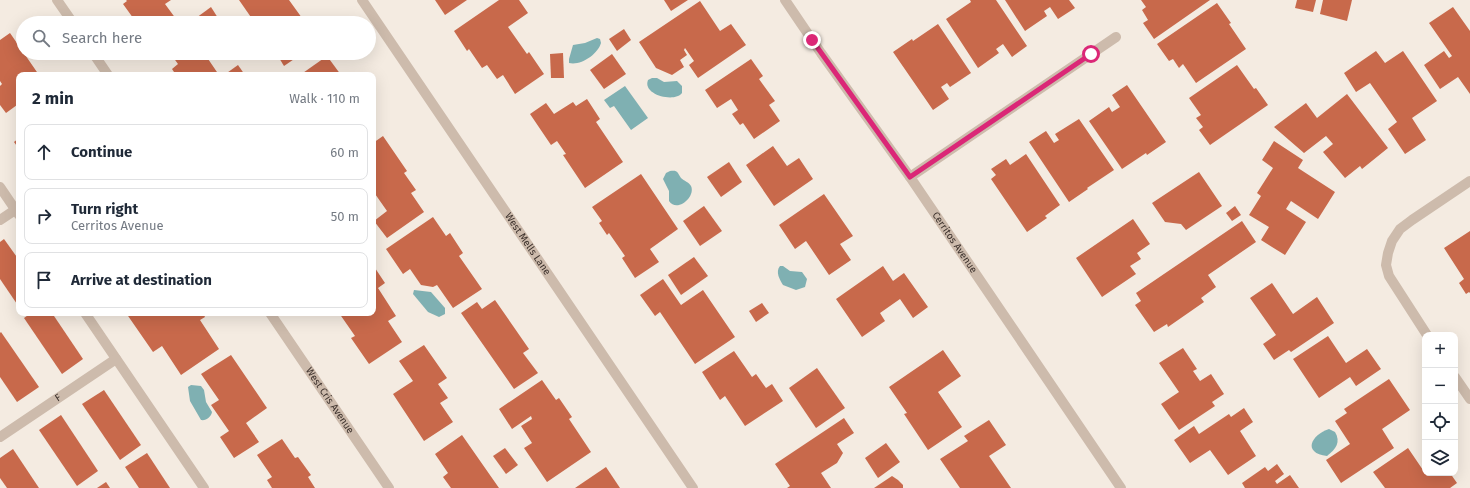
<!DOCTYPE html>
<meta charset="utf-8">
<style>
body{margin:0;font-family:"Fira Sans",sans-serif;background:#f2f2f3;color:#1f2937}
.controls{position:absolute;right:12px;bottom:12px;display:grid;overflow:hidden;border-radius:8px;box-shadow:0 4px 16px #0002}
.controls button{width:36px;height:36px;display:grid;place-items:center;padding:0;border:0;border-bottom:1px solid #e0e1e3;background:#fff;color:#1f2937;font:20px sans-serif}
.stop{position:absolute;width:12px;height:12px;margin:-9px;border:3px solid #db2777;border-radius:50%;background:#fff}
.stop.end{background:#db2777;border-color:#fff;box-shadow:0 1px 4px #0008}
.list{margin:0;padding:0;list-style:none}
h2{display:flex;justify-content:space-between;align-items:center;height:52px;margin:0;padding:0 16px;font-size:17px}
h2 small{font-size:13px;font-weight:400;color:#747a83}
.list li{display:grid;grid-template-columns:26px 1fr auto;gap:12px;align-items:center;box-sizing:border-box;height:56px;margin:0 8px 8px;padding:0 8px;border:1px solid #e0e1e3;border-radius:8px}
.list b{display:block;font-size:15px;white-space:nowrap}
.list p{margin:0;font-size:13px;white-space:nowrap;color:#747a83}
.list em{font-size:13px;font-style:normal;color:#747a83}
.icon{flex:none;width:22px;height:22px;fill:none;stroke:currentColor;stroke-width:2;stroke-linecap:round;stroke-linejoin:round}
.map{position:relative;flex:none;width:1470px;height:488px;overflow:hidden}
.search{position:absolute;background:#fff;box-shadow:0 4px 16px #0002;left:16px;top:16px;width:360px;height:44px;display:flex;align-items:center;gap:10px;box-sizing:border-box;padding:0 14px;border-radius:22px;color:#747a83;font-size:15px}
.panel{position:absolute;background:#fff;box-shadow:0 4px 16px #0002;left:16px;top:72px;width:360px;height:244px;border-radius:8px}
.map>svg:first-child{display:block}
</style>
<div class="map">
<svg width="1470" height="488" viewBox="0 0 1470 488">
<rect width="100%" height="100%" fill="#f4ebe1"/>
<g fill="#7fb0b2">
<path d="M597,38L600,39L601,43C598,54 581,66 569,63V59L573,45L585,43Z"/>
<path d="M652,78H657L664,82L677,81L682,86V93C675,103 642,95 648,80Z"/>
<polygon points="625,86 648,118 631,130 614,106 610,108 604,100"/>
<path d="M670,171C678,170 677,172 681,178C684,181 689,182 691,186C696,197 677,213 669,201V191L663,179L666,173Z"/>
<path d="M780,266H783L790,271L802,272L807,279L805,287L796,290L783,285C780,280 775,272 780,266Z"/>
<polygon points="414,290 431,292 445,308 445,314 439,317 428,312 413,294"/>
<path d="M191,385L201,386L204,390L206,402L212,412C211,417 206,421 201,420L190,401L188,387Z"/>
<path d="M1329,429L1335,432C1341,442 1336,449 1327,456C1302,453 1311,435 1329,429Z"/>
</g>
<g fill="#c8694b">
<polygon points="126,0 171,0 165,4 179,23 143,23 140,19 136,22 123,4 127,1"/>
<polygon points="239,0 289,0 302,18 297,22 298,23 255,23"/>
<polygon points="435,0 467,0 445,15"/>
<polygon points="499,0 519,0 528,13 508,27 527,54 529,52 544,74 515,94 503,75 497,79 487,65 482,68 469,49 467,51 454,31"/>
<polygon points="664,0 688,0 671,11"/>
<polygon points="970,0 996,0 1027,46 1012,57 1003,44 996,49 999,53 978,68 946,19 971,2"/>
<polygon points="1005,0 1069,0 1075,8 1058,19 1050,7 1044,11 1047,16 1025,31"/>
<polygon points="1141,0 1210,0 1154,39 1143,23 1148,20 1142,10 1146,7"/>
<polygon points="1297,0 1316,0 1313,12 1295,8"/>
<polygon points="1323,0 1352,0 1347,21 1320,14"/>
<polygon points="700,1 720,31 731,24 746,45 698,78 689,65 694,61 685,48 684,50 687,55 680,60 684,67 672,75 656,68 639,42"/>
<polygon points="1217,3 1231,23 1229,24 1246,49 1196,83 1183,64 1179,68 1173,59 1169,61 1157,44"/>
<polygon points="211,7 218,18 210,23 200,23 196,18"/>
<polygon points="1453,7 1470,31 1470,94 1458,77 1440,89 1424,65 1444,51 1449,58 1452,56 1429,23"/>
<polygon points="938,24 971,73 950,87 947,83 941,87 949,99 933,110 893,52 912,39 913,41"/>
<polygon points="624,29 631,40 617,51 609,39"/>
<polygon points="10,33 39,75 19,75 19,108 17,105 6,113 0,105 0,86 2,84 0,81 0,40"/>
<polygon points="1376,51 1385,63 1403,51 1437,101 1412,118 1426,140 1405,154 1388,129 1397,122 1370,83 1356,92 1344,73"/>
<polygon points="170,53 204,53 219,75 176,75 172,69 178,64"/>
<polygon points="276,53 303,53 284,66"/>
<polygon points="563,53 564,78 551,78 550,54"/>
<polygon points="612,54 626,74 604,89 590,70"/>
<polygon points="327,56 341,75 300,75"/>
<polygon points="751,59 763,76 759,79 775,101 769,105 780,121 754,139 743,123 740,125 732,114 738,110 731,99 717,108 705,90"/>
<polygon points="238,65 245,75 224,75"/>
<polygon points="1237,65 1254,89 1256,88 1268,105 1210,145 1199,130 1203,127 1196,118 1201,115 1189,98"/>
<polygon points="1127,85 1166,142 1147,155 1146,153 1122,169 1089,121 1109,107 1112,112 1120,107 1112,95"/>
<polygon points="1347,94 1388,148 1362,169 1360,166 1345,178 1323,152 1333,144 1326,136 1304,153 1274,127 1306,103 1317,118"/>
<polygon points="587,99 600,119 596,122 623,162 585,188 563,155 566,154 557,141 551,145 530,114 546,103 554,114 573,102 576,106"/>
<polygon points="1079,119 1114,170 1087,188 1088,189 1069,202 1029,142 1046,131 1054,143 1059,140 1055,134"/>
<polygon points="383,136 407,171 404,173 416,190 411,193 424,212 387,238 374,221 387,211 373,191 373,143"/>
<polygon points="19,138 19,149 14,142"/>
<polygon points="1274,141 1303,160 1298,168 1335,192 1318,219 1291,201 1286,209 1306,222 1285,255 1261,240 1269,227 1249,215 1261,196 1257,193 1273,168 1262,160"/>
<polygon points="773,146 787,166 799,158 813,179 774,206 746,165"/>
<polygon points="1026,154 1060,205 1045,216 1047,218 1027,232 991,179 996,175 991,169 1006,159 1010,165"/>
<polygon points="729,162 742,182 721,197 707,177"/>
<polygon points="1199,172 1222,206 1186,230 1181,224 1165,222 1152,203"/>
<polygon points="641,174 678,229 650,249 659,262 635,278 622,258 625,256 609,233 607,235 599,223 602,221 592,207"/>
<polygon points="824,194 853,236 840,244 851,260 829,275 806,241 795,249 779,225"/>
<polygon points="704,206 722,231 700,246 683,221"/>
<polygon points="1235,206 1241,215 1232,221 1226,213"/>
<polygon points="433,217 446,236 450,233 463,253 459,256 482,289 453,308 437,285 433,287 421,285 410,269 403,274 386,249"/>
<polygon points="1133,219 1150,244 1137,253 1141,259 1130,266 1136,274 1102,297 1076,258"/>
<polygon points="1242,221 1256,242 1208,275 1216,287 1201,298 1204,302 1168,327 1167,324 1154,332 1135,305 1141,301 1136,293"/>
<polygon points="1470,231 1470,293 1469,292 1466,294 1459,283 1464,279 1444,248"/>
<polygon points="4,239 19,260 19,307 0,279 0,242"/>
<polygon points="694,257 708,276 681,295 668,275"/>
<polygon points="373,265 385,283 378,288 396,316 388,321 402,342 369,364 351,338 355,336 339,313 373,313"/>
<polygon points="883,266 893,281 904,273 928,307 913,318 900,299 880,313 885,321 862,337 836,299"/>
<polygon points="663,279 681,305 703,290 735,337 695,364 660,312 655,316 640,295"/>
<polygon points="1272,283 1293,314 1317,297 1334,323 1291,352 1289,350 1274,360 1263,344 1276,335 1250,298"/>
<polygon points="495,300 529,349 523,353 538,373 514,389 461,313 477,302 482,309"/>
<polygon points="762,303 769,313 756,322 749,311"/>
<polygon points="31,313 52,313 83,359 62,374 24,318"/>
<polygon points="126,313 203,313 205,317 200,320 219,349 181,375 162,346 153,352"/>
<polygon points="1,332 39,387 17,402 0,377 0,333"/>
<polygon points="1328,336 1346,363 1367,349 1381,369 1356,386 1350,377 1319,398 1293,359"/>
<polygon points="424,345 447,378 438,384 448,398 440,403 453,422 424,441 393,394 413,381 399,361"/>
<polygon points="1183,348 1197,369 1193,371 1200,381 1211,374 1224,394 1212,402 1215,406 1179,430 1161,404 1179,392 1159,363"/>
<polygon points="943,350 961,376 938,392 962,427 928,450 904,414 907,413 889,387"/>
<polygon points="734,351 752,377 756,374 766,388 772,384 783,401 745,426 725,396 720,400 702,372"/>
<polygon points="231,355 267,408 246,423 259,442 234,458 220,437 229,431 211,405 219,400 201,374"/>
<polygon points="817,368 845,408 816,428 789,388"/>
<polygon points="1389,379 1410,410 1382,429 1394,448 1341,483 1326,460 1350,444 1335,421 1347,413 1344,409"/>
<polygon points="542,380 556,400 559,398 572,417 569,419 591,452 547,482 524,448 532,443 521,426 532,419 531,416 512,429 499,409"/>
<polygon points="104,390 141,445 120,460 82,404"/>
<polygon points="1244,408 1253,422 1240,431 1256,456 1228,475 1210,450 1190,463 1174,440 1194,426 1199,434 1229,414 1231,417"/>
<polygon points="61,415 98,471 77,486 39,430"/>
<polygon points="844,418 854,433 837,444 843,453 837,463 821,473 831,488 787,488 790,486 775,464"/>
<polygon points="989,420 1006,445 989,456 1011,488 960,488 940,459 968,441 964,436"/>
<polygon points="462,435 499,488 451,488 443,477 448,473 435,454"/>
<polygon points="282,439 295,458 298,457 311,475 308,477 315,488 272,488 267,480 272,477 257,455"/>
<polygon points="886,443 900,462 878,478 865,458"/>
<polygon points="505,448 518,465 506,474 493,456"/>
<polygon points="1408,448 1425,473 1450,473 1457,483 1450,488 1385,488 1373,472"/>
<polygon points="13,449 39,488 7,488 0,478 0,458"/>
<polygon points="147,453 170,488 139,488 125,467"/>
<polygon points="1277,464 1284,474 1275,481 1277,484 1290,475 1299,488 1245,488 1242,483 1265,467 1268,471"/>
<polygon points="606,467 620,488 575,488"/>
<polygon points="892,476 898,480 903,485 903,488 874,488"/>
<polygon points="106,482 110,488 97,488"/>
</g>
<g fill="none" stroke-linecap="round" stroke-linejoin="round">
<g stroke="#cdbbac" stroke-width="10">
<polyline points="57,0 73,23"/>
<path id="s1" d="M362,0L693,488"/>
<path id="s2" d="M785,0L821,53L910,177L1121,488"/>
<polyline points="93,53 108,75"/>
<polyline points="910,177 1116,37"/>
<polyline points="0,187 19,215"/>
<polyline points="0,220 15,210"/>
<polyline points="85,313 204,488"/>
<path id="s3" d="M270,313L389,488"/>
<polyline points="1427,335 1389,276 1386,265 1388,253 1392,241 1400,229 1412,220 1470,181"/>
<polyline points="1455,377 1470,399"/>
<path id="s4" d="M0,437L116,359"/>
</g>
</g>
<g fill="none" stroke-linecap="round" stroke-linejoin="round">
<polyline stroke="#db2777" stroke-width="5" points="812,40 910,177 1091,54"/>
</g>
<g text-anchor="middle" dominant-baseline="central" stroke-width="3" stroke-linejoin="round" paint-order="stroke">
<g font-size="10" fill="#3b302b" stroke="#fbf5ee">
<text stroke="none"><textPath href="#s2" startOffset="296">Cerritos Avenue</textPath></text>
<text stroke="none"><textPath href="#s1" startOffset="295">West Mells Lane</textPath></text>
<text stroke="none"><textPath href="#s4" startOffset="70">F</textPath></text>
<text stroke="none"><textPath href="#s3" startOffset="106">West Cris Avenue</textPath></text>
</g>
</g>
</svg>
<div class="controls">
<button>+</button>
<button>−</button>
<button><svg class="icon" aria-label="locate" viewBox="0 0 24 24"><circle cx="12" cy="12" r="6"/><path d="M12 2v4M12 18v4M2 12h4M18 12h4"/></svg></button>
<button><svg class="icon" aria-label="layers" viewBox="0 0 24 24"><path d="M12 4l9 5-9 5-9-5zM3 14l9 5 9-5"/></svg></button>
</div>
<div class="stop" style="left:1091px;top:54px"></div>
<div class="stop end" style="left:812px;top:40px"></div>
<div class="search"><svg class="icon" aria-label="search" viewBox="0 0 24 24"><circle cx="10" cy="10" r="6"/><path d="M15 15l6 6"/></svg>Search here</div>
<section class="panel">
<h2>2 min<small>Walk · 110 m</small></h2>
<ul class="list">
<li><svg class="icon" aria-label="ahead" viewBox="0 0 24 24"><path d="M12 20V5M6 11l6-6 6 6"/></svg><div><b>Continue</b></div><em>60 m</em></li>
<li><svg class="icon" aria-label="right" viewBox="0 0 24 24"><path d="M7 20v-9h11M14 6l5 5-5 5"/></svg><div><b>Turn right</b><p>Cerritos Avenue</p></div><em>50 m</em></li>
<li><svg class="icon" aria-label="arrive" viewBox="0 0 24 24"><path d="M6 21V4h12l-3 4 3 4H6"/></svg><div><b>Arrive at destination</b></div></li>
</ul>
</section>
</div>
